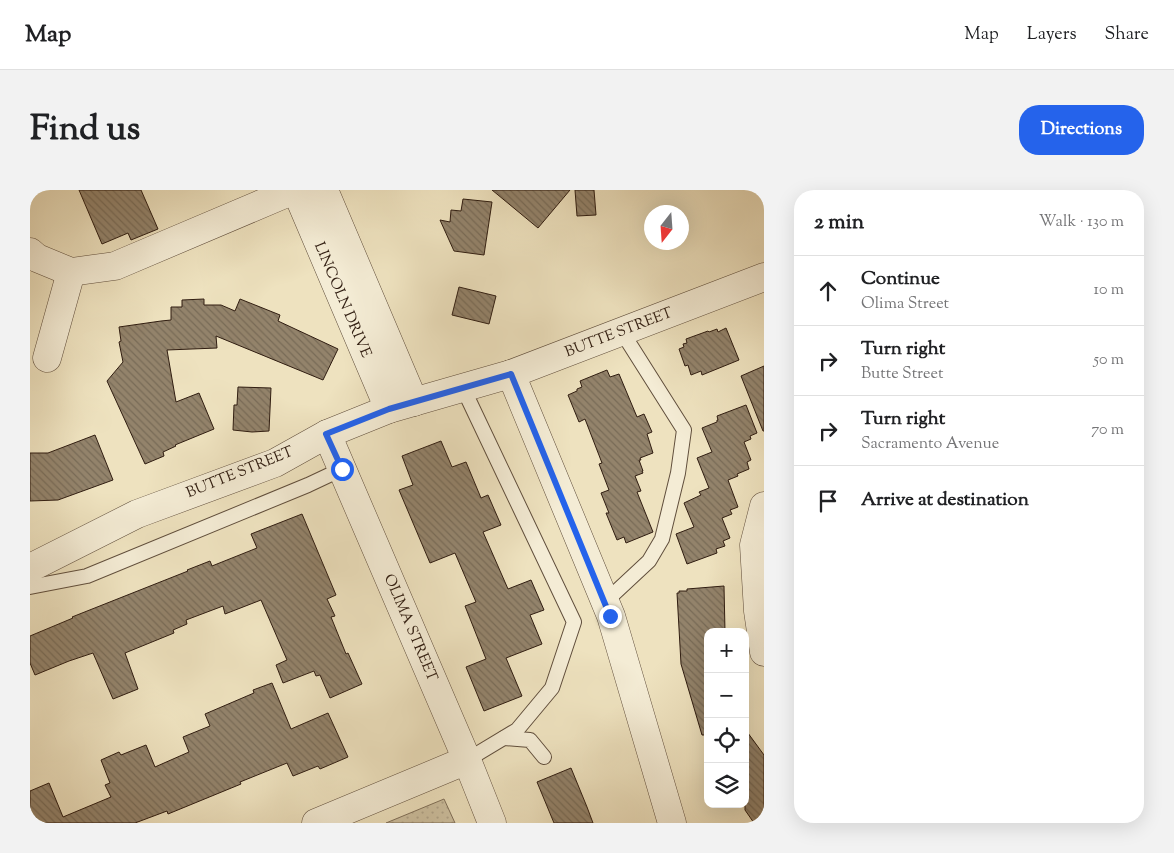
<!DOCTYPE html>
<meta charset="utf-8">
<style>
body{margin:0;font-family:"Sorts Mill Goudy",serif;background:#f2f2f2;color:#202124}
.controls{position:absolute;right:15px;bottom:15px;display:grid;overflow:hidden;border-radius:10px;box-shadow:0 5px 20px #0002}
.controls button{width:45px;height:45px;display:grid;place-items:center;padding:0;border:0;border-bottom:1px solid #e0e0e0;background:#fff;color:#202124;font:25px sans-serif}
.compass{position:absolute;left:614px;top:15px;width:45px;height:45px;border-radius:50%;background:#fff;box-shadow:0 5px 20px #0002;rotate:197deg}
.stop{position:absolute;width:15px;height:15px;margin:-11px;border:4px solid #2563eb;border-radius:50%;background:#fff}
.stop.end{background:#2563eb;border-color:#fff;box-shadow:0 1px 5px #0008}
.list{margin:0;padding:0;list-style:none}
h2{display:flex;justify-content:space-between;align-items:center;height:65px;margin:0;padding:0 20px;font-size:21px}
h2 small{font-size:16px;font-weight:400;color:#757577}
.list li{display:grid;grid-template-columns:32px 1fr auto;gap:15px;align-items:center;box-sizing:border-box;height:70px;padding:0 20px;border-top:1px solid #e0e0e0}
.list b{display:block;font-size:19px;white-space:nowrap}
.list p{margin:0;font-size:16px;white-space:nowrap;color:#757577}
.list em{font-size:16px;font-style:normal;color:#757577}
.icon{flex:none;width:28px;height:28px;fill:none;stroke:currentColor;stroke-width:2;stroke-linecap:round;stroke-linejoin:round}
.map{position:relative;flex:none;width:734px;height:633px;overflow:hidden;border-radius:20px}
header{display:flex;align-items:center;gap:30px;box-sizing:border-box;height:70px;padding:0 25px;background:#fff;border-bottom:1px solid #e0e0e0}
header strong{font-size:24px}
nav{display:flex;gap:28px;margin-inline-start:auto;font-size:18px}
.intro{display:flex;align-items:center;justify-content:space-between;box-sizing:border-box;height:120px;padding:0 30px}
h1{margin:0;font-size:35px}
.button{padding:12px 22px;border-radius:20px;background:#2563eb;color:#fff;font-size:18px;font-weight:700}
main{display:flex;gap:30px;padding:0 30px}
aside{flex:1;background:#fff;border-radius:20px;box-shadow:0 5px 20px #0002}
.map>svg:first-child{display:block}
</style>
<header>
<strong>Map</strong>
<nav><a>Map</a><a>Layers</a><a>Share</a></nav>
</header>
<div class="intro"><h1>Find us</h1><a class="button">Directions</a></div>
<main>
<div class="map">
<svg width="734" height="633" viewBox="0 0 734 633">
<defs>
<pattern id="park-dots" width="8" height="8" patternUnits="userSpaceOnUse" patternTransform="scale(1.25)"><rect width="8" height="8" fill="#cec1a1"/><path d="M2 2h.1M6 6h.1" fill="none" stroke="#b1a58a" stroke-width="1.8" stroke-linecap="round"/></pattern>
<pattern id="building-back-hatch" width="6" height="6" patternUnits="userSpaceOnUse" patternTransform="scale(1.25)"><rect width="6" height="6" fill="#93836b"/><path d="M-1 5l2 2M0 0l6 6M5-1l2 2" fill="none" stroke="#786b57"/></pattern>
</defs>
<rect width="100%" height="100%" fill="#eee2bf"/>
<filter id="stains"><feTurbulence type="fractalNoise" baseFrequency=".004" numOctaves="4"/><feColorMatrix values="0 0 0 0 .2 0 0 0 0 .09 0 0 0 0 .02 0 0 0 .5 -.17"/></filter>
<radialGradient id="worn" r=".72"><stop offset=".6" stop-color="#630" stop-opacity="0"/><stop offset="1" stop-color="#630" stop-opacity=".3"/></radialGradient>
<polygon fill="url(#park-dots)" stroke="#7f6f59" points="414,609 425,633 356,633"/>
<g fill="url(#building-back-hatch)" stroke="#301d11">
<polygon points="49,0 111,0 128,39 101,50 98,43 72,54"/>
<polygon points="462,0 540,0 508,38"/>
<polygon points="545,0 564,0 566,25 547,26"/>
<polygon points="433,9 462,12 454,65 424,61 410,30 420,32 421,20 431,21"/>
<polygon points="429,97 466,106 459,134 422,125"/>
<polygon points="174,109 174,115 191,115 205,121 210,109 250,125 248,131 308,159 293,190 186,146 187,158 137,160 146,212 169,203 184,239 145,255 146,256 133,262 134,266 115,274 77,191 93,172 89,152 91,151 89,137 131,131 141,130 141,117 152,117 152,110"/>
<polygon points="696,138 709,170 672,185 671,181 661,185 658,175 655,176 649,159 654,157 653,154 657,153 656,149 678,141 679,142 687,139 688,142"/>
<polygon points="734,176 734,241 733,241 711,186"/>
<polygon points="577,180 580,187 589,184 607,227 614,224 622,242 617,244 623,263 610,268 611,270 609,270 613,281 612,281 613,283 605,286 611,301 607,302 623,342 596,353 594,347 587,350 576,323 579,323 571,303 579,300 569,274 572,273 555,229 549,232 538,205 547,201 547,199 552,197 550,191"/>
<polygon points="208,197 241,198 239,241 222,242 203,240 204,215 207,215"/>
<polygon points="716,215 727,243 720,246 721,249 714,252 721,270 717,272 719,279 707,284 708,286 698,290 708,317 700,320 702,324 692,328 700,348 693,351 695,356 686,359 687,363 657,374 646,344 664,337 654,313 671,305 669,302 679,298 667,268 682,262 672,238 687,232 687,230 688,230 687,226"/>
<polygon points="65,245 83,290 28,310 0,311 0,263 18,263"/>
<polygon points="411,251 422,277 436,272 451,308 458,305 471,335 453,342 478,399 501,390 514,420 500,425 512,454 476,468 492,506 454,521 436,477 456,469 435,416 446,412 425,363 400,373 369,300 383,295 372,266"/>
<polygon points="272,324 306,405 297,409 305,426 301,427 316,464 318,463 332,494 300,508 290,485 286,486 284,481 253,493 246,475 257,470 231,410 195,424 193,416 156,430 157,434 143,440 144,443 95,463 108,499 83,509 63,463 39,471 5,485 0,473 0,446 43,428 42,427 158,381 157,380 180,371 182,376 227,358 221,344"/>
<polygon points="694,396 695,442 678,442 678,545 672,545 651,474 647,403 649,403 649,401 657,401 657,399"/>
<polygon points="242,493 261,539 298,523 318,567 290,579 288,576 263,586 257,573 210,592 211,594 138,624 137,621 105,633 5,633 0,621 0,601 19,593 33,627 81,607 75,595 80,593 71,570 89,562 91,565 116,555 125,577 159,562 153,547 180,536 175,524 224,503 223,500"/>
<polygon points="715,539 734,565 734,633 724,633 715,620"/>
<polygon points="541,578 557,617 563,633 524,633 507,592"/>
</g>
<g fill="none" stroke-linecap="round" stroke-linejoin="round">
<defs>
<g id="service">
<polyline points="433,198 544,432 522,498 487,540 437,570"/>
<polyline points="0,397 57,386 278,295 312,279"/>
<polyline points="575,412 619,371 632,349 648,283 654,240 592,142"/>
<polyline points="474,548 500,550 514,567"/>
</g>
<g id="minor">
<polyline points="266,0 359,219"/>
<polyline points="294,0 384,212"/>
<polyline points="0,62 7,68 41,82 85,76 264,0"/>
<polyline points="17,168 41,82"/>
<polyline points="481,184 581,426 642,633"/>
<polyline points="297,244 437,570 462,633"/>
<polyline points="734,316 724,355 728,421 734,462"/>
<polyline points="0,378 107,324 245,273 297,244 359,219 481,184 734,87"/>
<polyline points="286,633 437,570"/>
</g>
</defs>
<use href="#service" stroke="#604e3c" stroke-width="16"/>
<use href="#minor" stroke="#604e3c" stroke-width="29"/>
<use href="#service" stroke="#f4ecd5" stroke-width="14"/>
<use href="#minor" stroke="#f4ecd5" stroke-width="28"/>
</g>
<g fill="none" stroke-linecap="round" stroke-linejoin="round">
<polyline stroke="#2563eb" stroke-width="6" points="312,279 296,244 359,219 481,184 580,426"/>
</g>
<g text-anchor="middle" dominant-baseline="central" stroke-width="4" stroke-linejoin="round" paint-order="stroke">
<g font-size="15" fill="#301d11" stroke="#f4ecd5">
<text transform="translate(312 110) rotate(67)">LINCOLN DRIVE</text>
<text transform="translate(589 143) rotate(-21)">BUTTE STREET</text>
<text transform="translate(210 283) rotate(-22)">BUTTE STREET</text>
<text transform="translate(380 438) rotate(67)">OLIMA STREET</text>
</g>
</g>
<rect width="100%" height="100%" filter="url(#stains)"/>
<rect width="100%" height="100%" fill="url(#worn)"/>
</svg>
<div class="controls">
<button>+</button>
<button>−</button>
<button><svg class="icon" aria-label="locate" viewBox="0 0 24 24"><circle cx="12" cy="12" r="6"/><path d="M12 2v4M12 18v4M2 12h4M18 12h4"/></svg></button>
<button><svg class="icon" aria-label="layers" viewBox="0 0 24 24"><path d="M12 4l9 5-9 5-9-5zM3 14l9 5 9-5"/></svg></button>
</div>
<svg class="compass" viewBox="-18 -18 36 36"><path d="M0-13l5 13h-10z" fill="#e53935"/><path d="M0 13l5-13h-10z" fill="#757577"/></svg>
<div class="stop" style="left:312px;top:279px"></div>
<div class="stop end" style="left:580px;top:426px"></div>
</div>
<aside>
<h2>2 min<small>Walk · 130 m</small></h2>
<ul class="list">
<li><svg class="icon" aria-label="ahead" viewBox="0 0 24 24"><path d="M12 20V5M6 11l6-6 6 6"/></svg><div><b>Continue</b><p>Olima Street</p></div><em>10 m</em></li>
<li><svg class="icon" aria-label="right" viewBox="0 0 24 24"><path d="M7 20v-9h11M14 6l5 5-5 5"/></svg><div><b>Turn right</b><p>Butte Street</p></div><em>50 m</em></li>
<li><svg class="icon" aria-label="right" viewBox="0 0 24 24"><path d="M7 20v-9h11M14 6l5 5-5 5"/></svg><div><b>Turn right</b><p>Sacramento Avenue</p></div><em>70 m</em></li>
<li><svg class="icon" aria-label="arrive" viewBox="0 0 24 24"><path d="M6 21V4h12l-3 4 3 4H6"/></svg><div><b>Arrive at destination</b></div></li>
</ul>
</aside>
</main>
